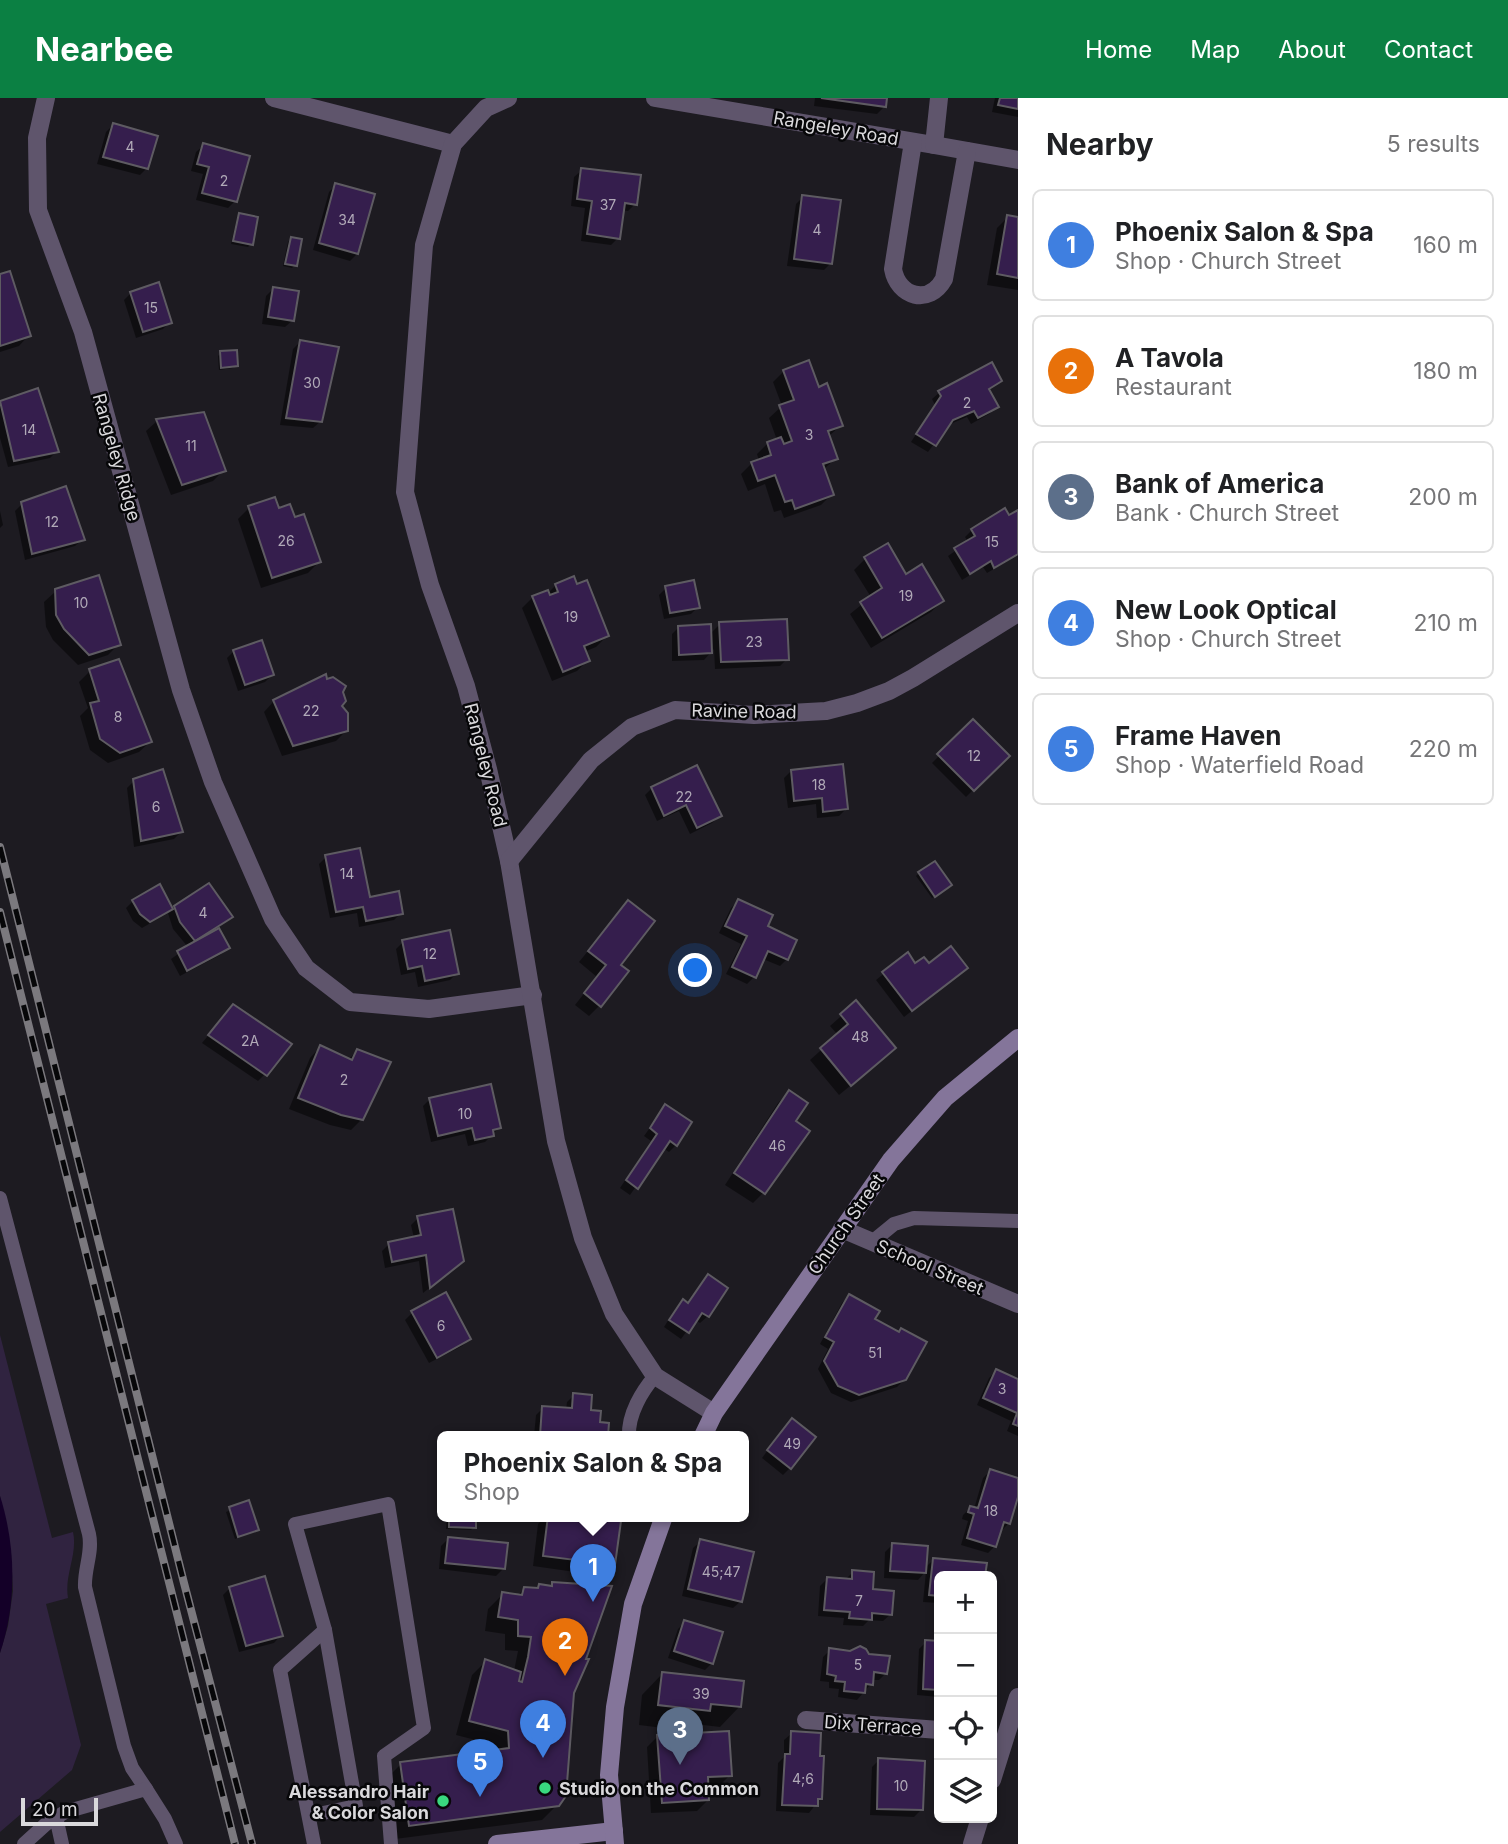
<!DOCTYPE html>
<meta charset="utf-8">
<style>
body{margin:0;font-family:Inter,sans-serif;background:#f6f6f6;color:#202124}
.controls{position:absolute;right:21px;bottom:21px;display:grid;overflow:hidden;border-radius:10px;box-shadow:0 4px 10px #0003}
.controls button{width:63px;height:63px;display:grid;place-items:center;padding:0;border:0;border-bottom:2px solid #e0e0e0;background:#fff;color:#202124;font:35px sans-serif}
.scale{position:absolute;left:21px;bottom:18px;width:77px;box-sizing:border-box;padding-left:7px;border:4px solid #dad9dc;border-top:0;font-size:19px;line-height:24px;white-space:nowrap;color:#dad9dc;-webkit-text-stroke:5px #070709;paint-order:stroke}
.you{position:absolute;left:696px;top:873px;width:24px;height:24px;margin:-18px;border:5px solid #fff;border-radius:50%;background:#1a73e8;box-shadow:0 0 0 10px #1a73e833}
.badge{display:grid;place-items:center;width:46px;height:46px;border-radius:50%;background:#0b8043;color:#fff;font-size:23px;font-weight:700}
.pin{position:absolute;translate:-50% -58px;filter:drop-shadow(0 2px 4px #0008)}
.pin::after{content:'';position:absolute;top:37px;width:24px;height:21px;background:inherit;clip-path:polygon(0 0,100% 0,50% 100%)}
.popup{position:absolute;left:437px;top:1333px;width:312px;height:91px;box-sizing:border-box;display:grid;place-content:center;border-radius:10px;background:#fff;filter:drop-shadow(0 2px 5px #0005);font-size:23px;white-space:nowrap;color:#757577}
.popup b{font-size:26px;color:#202124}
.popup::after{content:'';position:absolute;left:50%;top:100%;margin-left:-14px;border:14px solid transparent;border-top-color:#fff}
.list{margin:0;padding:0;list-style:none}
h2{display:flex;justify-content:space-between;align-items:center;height:91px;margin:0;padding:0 28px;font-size:30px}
h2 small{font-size:23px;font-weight:400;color:#757577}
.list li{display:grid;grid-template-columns:46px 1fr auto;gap:21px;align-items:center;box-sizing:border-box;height:112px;margin:0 14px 14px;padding:0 14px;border:2px solid #e0e0e0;border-radius:10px}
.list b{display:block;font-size:26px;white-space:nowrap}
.list p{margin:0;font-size:23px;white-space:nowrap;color:#757577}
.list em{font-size:23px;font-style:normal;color:#757577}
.icon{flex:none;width:38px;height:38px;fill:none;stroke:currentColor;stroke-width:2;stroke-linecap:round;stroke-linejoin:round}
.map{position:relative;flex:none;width:1018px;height:1746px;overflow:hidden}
header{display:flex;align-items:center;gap:42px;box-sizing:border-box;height:98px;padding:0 35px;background:#0b8043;color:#fff}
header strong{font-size:33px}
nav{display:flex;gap:38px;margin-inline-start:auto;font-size:24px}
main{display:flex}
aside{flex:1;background:#fff}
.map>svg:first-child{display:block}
</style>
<header>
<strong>Nearbee</strong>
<nav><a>Home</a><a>Map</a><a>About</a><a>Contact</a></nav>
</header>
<main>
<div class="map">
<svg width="1018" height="1746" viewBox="0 0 1018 1746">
<rect width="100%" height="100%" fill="#1d1b21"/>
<path fill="#302340" d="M0,1237L52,1440L73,1434C78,1456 64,1477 68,1500L46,1506L81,1647L72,1672L0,1734V1555L8,1528L13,1493L11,1455L0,1398Z"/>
<path fill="#140028" d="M0,1398C16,1448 17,1505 0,1555Z"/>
<g fill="#0007">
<polygon points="815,0 886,0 884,9 877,16 814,8"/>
<polygon points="995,0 1018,0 1018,19 992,14"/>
<polygon points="113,27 147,70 140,77 97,66 106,34"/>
<polygon points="204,47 235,103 228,110 196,102 203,76 191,73 196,54"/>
<polygon points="582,72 635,106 628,113 622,112 618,140 611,147 581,143 585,110 571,108 574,79"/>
<polygon points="336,87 357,156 350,163 313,152 329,94"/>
<polygon points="803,99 831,165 824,172 787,168 796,106"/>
<polygon points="240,117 251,146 248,149 231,146 237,120"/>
<polygon points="1008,119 1018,121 1018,192 987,187 997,130"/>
<polygon points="291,141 295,167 292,170 283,168 288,144"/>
<polygon points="0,178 29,237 19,248 0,254"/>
<polygon points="273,191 293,222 285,229 262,226 266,198"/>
<polygon points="131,195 170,224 163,231 136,240 124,202"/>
<polygon points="300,244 321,323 313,330 280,327 293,251"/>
<polygon points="221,255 236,267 233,270 219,272 218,258"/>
<polygon points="784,273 818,291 841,327 828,339 836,360 823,372 832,396 821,407 784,420 781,412 774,414 765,386 748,393 741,376 752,365 759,363 757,356 768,345 777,342 769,320 782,308 773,284"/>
<polygon points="1000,283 988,293 996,309 989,316 971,326 967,319 948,327 928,354 911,344 935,307 932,301 940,294"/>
<polygon points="37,292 57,353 50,360 8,369 0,340 0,305"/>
<polygon points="157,323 224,372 213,383 171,397 146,333"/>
<polygon points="22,406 83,441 75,448 25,462 15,413"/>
<polygon points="249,410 277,412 319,464 308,475 261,490 238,421"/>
<polygon points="0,413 3,427 0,430"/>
<polygon points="1018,414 1018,454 1011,461 987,475 983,469 962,482 948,458 968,444 965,439 972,432 1009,420"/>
<polygon points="887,447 906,478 942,503 931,514 871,550 850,516 871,499 854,472 865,461"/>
<polygon points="556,487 607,538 596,549 584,554 588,562 577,573 552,583 522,510 533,499 547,496"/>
<polygon points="666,490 698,509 691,516 664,521 659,497"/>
<polygon points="56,493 119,546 108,557 78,567 53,542 46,529 44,504"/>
<polygon points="720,526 787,561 780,568 715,571 714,551 704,562 672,563 672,536 679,529 710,536"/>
<polygon points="234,553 272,577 265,584 238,593 227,560"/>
<polygon points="90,573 150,644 139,654 108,665 90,652 80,618 88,610 79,584"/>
<polygon points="274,603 340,608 347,632 336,643 282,658 264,614"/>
<polygon points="973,624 1007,658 966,699 932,665"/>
<polygon points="791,673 846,711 839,718 817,720 816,706 788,710 784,680"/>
<polygon points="134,683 181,734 174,741 134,749 127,690"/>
<polygon points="652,690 720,718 712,725 690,736 679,713 657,723 645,697"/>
<polygon points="326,759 369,801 401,815 394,822 359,829 357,815 330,820 319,766"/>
<polygon points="919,775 946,790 932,800 916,778"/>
<polygon points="159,789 172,813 176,810 231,819 219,829 209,831 194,844 227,850 220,857 180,878 171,861 188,849 173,831 168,815 142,830 133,823 126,810 133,803"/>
<polygon points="738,803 766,829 787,861 780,868 763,861 754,879 747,886 726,876 741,846 719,835 731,810"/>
<polygon points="628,804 619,867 600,907 589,918 575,907 597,879 579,864"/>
<polygon points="403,844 457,875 450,882 418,889 415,874 401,877 396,851"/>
<polygon points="907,857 915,867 966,870 904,919 876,882"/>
<polygon points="856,905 883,961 839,997 810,962 838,937 830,928"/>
<polygon points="226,916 265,976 258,983 202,945"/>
<polygon points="320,949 348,962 357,953 362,1021 351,1032 330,1027 289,1011 310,960"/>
<polygon points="789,994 793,1023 764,1094 753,1105 725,1087 778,1005"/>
<polygon points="430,1001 499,1030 485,1044 468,1048 465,1036 431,1044 423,1008"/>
<polygon points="665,1009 676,1047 669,1054 663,1050 630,1097 620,1090 651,1043 644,1038"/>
<polygon points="418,1120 455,1170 423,1195 419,1163 385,1170 382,1153 389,1146 414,1140 411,1127"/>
<polygon points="708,1178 708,1218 700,1225 695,1222 681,1241 664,1229 676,1210 683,1203 687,1206"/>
<polygon points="849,1198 873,1222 905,1281 897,1289 851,1304 831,1295 818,1271 828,1251 820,1246 842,1205"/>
<polygon points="412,1215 469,1241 462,1248 429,1265 405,1222"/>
<polygon points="996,1273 1018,1283 1018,1338 1007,1333 1011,1323 977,1307 989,1280"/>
<polygon points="574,1297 599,1326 606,1338 534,1338 536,1317 543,1310 566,1312 567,1304"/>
<polygon points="785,1329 790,1370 783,1377 762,1360"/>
<polygon points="990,1373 1018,1381 1018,1393 1008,1426 1001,1433 995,1448 988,1455 961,1447 968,1423 962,1421 963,1417 970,1410 974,1411 983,1380"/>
<polygon points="248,1405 257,1431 235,1441 226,1414"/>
<polygon points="447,1418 474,1418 474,1429 471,1432 446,1431"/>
<polygon points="546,1418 575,1418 613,1467 603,1478 533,1468 538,1426"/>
<polygon points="448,1441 503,1471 496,1478 439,1471 441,1448"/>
<polygon points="701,1443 741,1503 733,1510 682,1498 693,1450"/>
<polygon points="892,1447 925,1470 934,1461 985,1466 984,1478 939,1478 939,1505 923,1504 926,1473 918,1482 884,1480 885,1454"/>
<polygon points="853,1474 891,1516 883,1523 869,1522 863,1528 843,1527 844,1520 818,1518 820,1488 828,1480 845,1482"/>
<polygon points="553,1486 572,1595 557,1707 542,1722 395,1741 387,1680 401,1666 495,1654 495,1647 456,1637 472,1577 486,1563 514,1573 518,1553 505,1552 505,1536 485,1533 488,1511 503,1496 517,1498 525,1490 536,1492 540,1488 549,1489"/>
<polygon points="230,1490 281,1537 274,1545 239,1554 223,1497"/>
<polygon points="685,1524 712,1565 705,1572 668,1560 678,1531"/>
<polygon points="926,1544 939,1545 939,1599 917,1597 919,1551"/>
<polygon points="830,1552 886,1575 879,1582 871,1582 871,1586 857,1602 838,1599 839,1591 829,1590 829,1584 820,1583 823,1559"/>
<polygon points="662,1576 740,1608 720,1629 695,1626 688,1633 639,1627 642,1597"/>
<polygon points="792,1635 820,1701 809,1715 776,1713 778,1665 784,1659 784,1642"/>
<polygon points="658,1638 730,1677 719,1688 707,1688 708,1702 697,1713 651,1715 647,1649"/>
<polygon points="879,1662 921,1712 914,1719 870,1717 872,1669"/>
</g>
<g fill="#351e4d" stroke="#5e5b62" stroke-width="2">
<polygon points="821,0 887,0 886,9"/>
<polygon points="1000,0 1018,0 1018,11 998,7"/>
<polygon points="113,25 158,38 148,71 103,59"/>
<polygon points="203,45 250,58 237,104 202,95 209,69 197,66"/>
<polygon points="581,70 641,77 637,107 625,105 620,141 587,136 592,103 577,101"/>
<polygon points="335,85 375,96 358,156 319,145"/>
<polygon points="802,97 841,102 832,166 794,161"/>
<polygon points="239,115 258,119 253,147 233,143"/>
<polygon points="1007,117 1018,119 1018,180 997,176"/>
<polygon points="291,139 302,141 297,168 285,166"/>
<polygon points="10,173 31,238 0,248 0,176"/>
<polygon points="159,184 172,225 143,234 130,194"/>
<polygon points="273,189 299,193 294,223 268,219"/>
<polygon points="300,242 339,249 322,324 286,320"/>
<polygon points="237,252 238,268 221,270 220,253"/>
<polygon points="809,262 819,289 827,285 843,328 828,333 838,361 823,366 834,397 795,411 792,402 785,404 775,377 758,383 751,364 771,357 767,344 781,339 784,346 792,343 779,307 794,302 783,272"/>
<polygon points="992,264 1002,283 989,291 999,309 978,320 974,313 953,322 936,348 916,336 941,298 938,293"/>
<polygon points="38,290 59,354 14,363 0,303"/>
<polygon points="204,314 226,373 182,387 156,321"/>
<polygon points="66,388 85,442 32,456 21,404"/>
<polygon points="275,399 279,410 290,406 295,419 304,416 321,464 272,480 248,408"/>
<polygon points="1005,410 1009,417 1018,412 1018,456 994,470 991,463 970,476 954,450 975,438 971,431"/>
<polygon points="888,445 906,476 922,466 944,503 882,540 860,504 882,490 864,459"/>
<polygon points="99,477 121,547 89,557 64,531 56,517 55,491"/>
<polygon points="574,478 577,486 587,482 609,538 584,548 590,563 563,574 532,498 548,492 550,497 558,494 555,486"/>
<polygon points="694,482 700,510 670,515 665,488"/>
<polygon points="787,521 789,562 721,564 719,524"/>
<polygon points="711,526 712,555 679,557 678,528"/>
<polygon points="262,542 274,577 245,587 233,552"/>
<polygon points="119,561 152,644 120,655 100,641 90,605 99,603 89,571"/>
<polygon points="326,576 327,581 333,579 346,588 343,594 346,603 342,608 348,615 348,633 293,648 273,602"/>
<polygon points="973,621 1010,658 974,693 937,656"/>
<polygon points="843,666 848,711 823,714 822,700 794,703 791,672"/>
<polygon points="697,667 722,718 697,730 686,707 664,718 651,689"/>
<polygon points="163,671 183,734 141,743 133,681"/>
<polygon points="360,750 370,799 399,793 403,816 366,823 363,809 336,814 325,757"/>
<polygon points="935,763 952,787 935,799 918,774"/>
<polygon points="209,785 233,819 195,843 180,824 174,808"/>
<polygon points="160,786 173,811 150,824 140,816 132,802"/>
<polygon points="738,801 773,817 768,828 797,842 788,862 768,853 756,880 732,869 747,838 725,828"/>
<polygon points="628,802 655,823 621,867 629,873 601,909 584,895 606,867 588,853"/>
<polygon points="219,830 230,850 187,873 177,853"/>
<polygon points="450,832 459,876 425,883 422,868 408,871 402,842"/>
<polygon points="951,848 968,870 912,913 882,874 908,854 915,865 924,859 929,865"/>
<polygon points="856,902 896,950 851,988 820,950 848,926 840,916"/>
<polygon points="233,906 292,946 267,978 208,937"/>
<polygon points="320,947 352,962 357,951 391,964 363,1022 341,1017 298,1000"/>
<polygon points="491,986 501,1030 493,1032 494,1038 475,1042 472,1030 438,1038 429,1000"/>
<polygon points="789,992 808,1005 796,1023 810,1033 765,1096 734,1075"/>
<polygon points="665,1006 692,1024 677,1048 670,1043 638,1091 626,1082 657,1036 650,1030"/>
<polygon points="453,1111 464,1163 430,1190 426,1157 392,1164 388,1144 421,1137 417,1118"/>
<polygon points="708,1176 728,1190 709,1219 702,1215 689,1235 669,1222 683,1201 688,1205"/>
<polygon points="446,1194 471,1241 437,1260 411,1213"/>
<polygon points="849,1196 880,1213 875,1221 899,1234 901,1230 927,1244 906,1282 859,1297 838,1288 824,1263 834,1244 825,1239"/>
<polygon points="996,1271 1018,1281 1018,1328 1013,1326 1017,1315 983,1300"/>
<polygon points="573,1295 592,1297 591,1312 601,1313 600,1324 609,1325 608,1338 540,1338 542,1308 572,1310"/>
<polygon points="792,1320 816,1339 791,1371 767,1352"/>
<polygon points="990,1371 1018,1380 1018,1399 1010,1426 1004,1424 996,1449 967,1440 974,1416 968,1414 970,1408 978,1410"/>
<polygon points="249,1402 259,1432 238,1439 229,1409"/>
<polygon points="449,1418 476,1418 476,1430 449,1429"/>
<polygon points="548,1418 588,1418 621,1423 615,1467 543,1458"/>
<polygon points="448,1439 508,1445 505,1471 445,1465"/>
<polygon points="700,1441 754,1454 742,1504 688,1491"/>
<polygon points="892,1445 928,1448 926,1475 890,1473"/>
<polygon points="933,1460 987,1465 985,1478 939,1478 939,1498 929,1497"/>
<polygon points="852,1472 874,1474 873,1491 894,1493 892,1517 872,1515 872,1522 849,1520 850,1514 824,1512 827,1479 852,1481"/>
<polygon points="265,1478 283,1538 246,1548 229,1489"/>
<polygon points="552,1484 612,1488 586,1561 589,1561 574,1595 566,1698 559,1708 409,1728 400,1664 509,1650 508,1633 469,1623 485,1561 521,1574 519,1583 522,1584 528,1559 531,1539 518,1538 518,1522 498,1519 502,1494 522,1497 524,1489 538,1490 539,1486 552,1488"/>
<polygon points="684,1522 723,1534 713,1566 674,1553"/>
<polygon points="925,1542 939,1543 939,1592 923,1591"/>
<polygon points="860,1548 866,1551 869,1556 890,1558 887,1576 874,1574 873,1587 866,1586 865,1595 844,1593 845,1584 835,1583 836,1578 827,1576 829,1550 850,1553"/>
<polygon points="662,1574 744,1583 741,1609 711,1606 710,1613 658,1607"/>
<polygon points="729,1633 732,1678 708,1679 709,1702 662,1705 657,1637"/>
<polygon points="791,1633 821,1635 820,1658 824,1658 822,1701 818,1701 818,1708 782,1707 785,1656 790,1656"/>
<polygon points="878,1660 925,1663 923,1712 877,1711"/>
</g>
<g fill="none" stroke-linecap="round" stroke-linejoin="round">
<g stroke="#5f556c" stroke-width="14">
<path d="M0,1100L89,1436C93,1454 84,1471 85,1489L124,1648L132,1670L146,1691"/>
<polyline points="872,1144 894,1126 914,1120 1018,1123"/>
<path d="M629,1338C628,1316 642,1293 655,1278"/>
<polyline points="309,1718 356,1708 325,1532"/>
<polyline points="56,1719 62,1746"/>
<polyline points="24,1746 46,1726 65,1714 146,1691 165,1721 176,1746"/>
<polyline points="314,1746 280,1572 325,1532 295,1426 388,1406 424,1630 384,1658 391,1746"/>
</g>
<g stroke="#5f556c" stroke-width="18">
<polyline points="46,0 37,40 38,112 83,234 181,592 213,684 273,821 306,870 350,904 429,911 533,897"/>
<polyline points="274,0 453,46"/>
<polyline points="508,0 486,10 453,46 424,147 405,394 430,487 466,588 488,671 509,763 556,1043 583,1140 614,1216 655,1278 714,1315"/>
<polyline points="655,0 934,47"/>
<polyline points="939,0 934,47 1018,62"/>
<path d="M913,44L893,171C898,199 929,208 944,181L967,53"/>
<polyline points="509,763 591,662 632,629 675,612 754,617 826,613 857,605 889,593 913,580 1018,515"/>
<polyline points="842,1131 1018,1206"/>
<polyline points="806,1622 939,1632"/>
<polyline points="992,1682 1018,1599"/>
<polyline points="972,1746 980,1720"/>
</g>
<g stroke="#84759a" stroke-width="18">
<polyline points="703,1338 714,1315 891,1062 945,1000 1018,940"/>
<polyline points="497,1746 614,1733"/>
<polyline points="615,1746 609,1677 615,1609 633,1506 664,1418"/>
</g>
<defs>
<g id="rail">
<polyline points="0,749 184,1485 252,1746"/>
<polyline points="0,814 235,1746"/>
</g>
</defs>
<use href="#rail" stroke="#7b797e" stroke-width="8"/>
<use href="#rail" stroke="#070709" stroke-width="5" stroke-dasharray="16" stroke-linecap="butt"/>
</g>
<g fill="#39d87f" stroke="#070709" stroke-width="2.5">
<circle cx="545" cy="1690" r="7"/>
<circle cx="443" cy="1703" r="7"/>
</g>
<g text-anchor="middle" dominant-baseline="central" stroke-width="5" stroke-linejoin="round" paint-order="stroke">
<g font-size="14" fill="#b1aab8">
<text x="130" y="48">4</text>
<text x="224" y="82">2</text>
<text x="608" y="106">37</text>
<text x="347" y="121">34</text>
<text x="817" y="131">4</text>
<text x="151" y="209">15</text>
<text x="312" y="284">30</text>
<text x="967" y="304">2</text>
<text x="29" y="331">14</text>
<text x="809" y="336">3</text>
<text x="191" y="347">11</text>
<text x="52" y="423">12</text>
<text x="286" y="442">26</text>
<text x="992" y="443">15</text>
<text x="906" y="497">19</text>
<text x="81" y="504">10</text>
<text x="571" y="518">19</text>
<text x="754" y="543">23</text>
<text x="311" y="612">22</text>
<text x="118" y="618">8</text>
<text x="974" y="657">12</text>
<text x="819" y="686">18</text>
<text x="684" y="698">22</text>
<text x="156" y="708">6</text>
<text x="347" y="775">14</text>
<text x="203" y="814">4</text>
<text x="430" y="855">12</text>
<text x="860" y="938">48</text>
<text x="250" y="942">2A</text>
<text x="344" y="981">2</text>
<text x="465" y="1015">10</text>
<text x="777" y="1047">46</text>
<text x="441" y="1227">6</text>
<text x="875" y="1254">51</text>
<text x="1002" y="1290">3</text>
<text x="792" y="1345">49</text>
<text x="991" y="1412">18</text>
<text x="721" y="1473">45;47</text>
<text x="859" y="1502">7</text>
<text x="858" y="1566">5</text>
<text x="701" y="1595">39</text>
<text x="803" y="1680">4;6</text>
<text x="901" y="1687">10</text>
</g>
<g font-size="18" fill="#dad9dc" stroke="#070709">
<text transform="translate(836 30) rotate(10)">Rangeley Road</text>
<text transform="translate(117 359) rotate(74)">Rangeley Ridge</text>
<text transform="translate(744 613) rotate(1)">Ravine Road</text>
<text transform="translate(486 667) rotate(76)">Rangeley Road</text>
<text transform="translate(846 1126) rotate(-55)">Church Street</text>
<text transform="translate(930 1169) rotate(23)">School Street</text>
<text transform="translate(873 1627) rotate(4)">Dix Terrace</text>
</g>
<g font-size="18" font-weight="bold" fill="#dad9dc" stroke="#070709" text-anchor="start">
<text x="559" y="1690">Studio on the Common</text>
<text x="429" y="1693" text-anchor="end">Alessandro Hair<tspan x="429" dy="21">&amp; Color Salon</tspan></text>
</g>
</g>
</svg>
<div class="controls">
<button>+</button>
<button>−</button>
<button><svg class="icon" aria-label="locate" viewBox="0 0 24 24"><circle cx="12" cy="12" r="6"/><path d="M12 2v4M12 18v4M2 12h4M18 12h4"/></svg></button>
<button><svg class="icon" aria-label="layers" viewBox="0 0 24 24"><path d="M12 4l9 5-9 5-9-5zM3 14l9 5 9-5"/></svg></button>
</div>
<div class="scale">20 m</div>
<div class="you"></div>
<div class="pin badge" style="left:593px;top:1504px;background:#3f7fe0">1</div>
<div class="popup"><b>Phoenix Salon &amp; Spa</b>Shop</div>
<div class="pin badge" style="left:565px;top:1578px;background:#e8710a">2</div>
<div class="pin badge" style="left:680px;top:1667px;background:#5c6f8a">3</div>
<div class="pin badge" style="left:543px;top:1660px;background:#3f7fe0">4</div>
<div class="pin badge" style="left:480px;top:1699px;background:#3f7fe0">5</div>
</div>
<aside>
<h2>Nearby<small>5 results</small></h2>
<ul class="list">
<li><span class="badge" style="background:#3f7fe0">1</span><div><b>Phoenix Salon &amp; Spa</b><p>Shop · Church Street</p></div><em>160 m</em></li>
<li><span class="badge" style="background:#e8710a">2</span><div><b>A Tavola</b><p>Restaurant</p></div><em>180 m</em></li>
<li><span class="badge" style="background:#5c6f8a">3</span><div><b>Bank of America</b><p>Bank · Church Street</p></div><em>200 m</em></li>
<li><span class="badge" style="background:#3f7fe0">4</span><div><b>New Look Optical</b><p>Shop · Church Street</p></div><em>210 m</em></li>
<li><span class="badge" style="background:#3f7fe0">5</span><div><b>Frame Haven</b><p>Shop · Waterfield Road</p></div><em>220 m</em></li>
</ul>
</aside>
</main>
